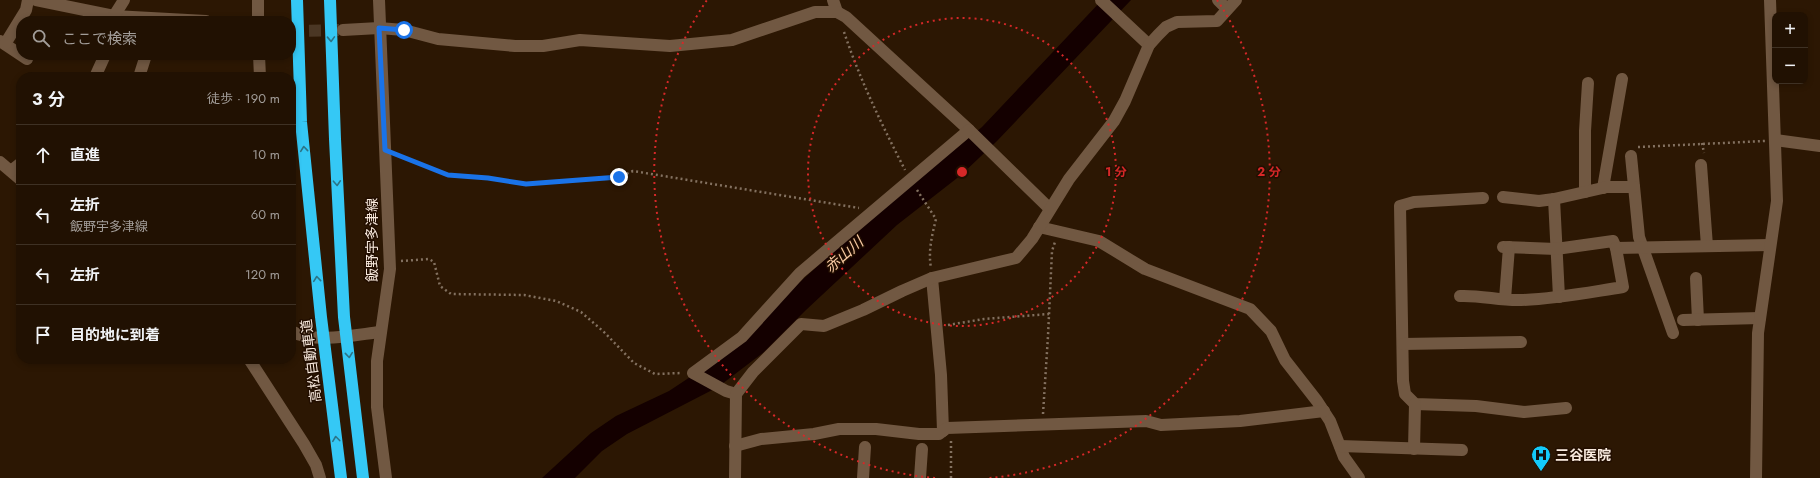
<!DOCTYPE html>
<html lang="ja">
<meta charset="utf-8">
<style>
body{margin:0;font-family:Jost,"Noto Sans JP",sans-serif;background:#2d1f11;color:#f1f3f6}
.controls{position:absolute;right:12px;top:12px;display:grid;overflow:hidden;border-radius:8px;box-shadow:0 2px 6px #0003}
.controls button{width:36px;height:36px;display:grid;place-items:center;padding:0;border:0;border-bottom:1px solid #3e3124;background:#211102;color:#f1f3f6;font:20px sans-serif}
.stop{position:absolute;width:12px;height:12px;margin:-9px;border:3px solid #1a73e8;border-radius:50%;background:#fff}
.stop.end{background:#1a73e8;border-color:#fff;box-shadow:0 1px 4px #0008}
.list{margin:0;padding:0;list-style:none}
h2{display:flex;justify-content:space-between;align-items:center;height:52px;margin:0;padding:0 16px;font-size:17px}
h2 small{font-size:13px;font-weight:400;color:#a29d99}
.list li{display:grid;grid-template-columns:26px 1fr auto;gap:12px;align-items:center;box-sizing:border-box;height:60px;padding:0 16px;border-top:1px solid #3e3124}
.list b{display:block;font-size:15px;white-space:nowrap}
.list p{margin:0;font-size:13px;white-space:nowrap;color:#a29d99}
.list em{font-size:13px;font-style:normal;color:#a29d99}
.icon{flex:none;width:22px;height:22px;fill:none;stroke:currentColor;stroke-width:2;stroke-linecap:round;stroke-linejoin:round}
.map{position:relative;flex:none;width:1820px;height:478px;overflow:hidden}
.search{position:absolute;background:#211102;box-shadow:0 2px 6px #0003;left:16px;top:16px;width:280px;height:44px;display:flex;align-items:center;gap:10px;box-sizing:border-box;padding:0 14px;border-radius:16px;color:#a29d99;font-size:15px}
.panel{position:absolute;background:#211102;box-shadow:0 2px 6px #0003;left:16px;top:72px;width:280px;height:292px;border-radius:16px}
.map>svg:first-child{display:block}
</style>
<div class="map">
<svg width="1820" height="478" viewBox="0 0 1820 478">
<rect width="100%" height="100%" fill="#2c1703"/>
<polygon fill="#140000" points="1102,0 1131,0 997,141 961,175 897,225 806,310 764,352 718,387 627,434 602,451 575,478 542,478 591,433 616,416 669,391 731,350 790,291 883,207 947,156 982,127"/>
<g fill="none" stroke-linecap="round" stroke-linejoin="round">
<polyline stroke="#4b3724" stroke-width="12" stroke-dasharray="12 6" stroke-linecap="butt" points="291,31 340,30"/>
<g stroke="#837160" stroke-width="2.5" stroke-dasharray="2 3" stroke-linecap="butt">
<path d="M844,32C860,80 882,125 905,170"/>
<polyline points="1702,143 1704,153"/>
<polyline points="1638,147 1765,141"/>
<polyline points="397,155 448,175 488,178 525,184 619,177 633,171 859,208"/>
<path d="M917,190L936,219C932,235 928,251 931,268"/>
<polyline points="401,261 429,259 434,262 440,286 451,294 524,295 556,301 581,312 604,332 634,363 655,374 682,373"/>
<polyline points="948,325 984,319 1049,314"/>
<polyline points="1043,414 1048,336 1052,251 1055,242"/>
<polyline points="951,478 951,440"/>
</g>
<g stroke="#715842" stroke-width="12">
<polyline points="36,0 114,16 206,21"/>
<polyline points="258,0 258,21"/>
<polyline points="833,0 837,12"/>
<polyline points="1101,0 1149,45"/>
<polyline points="1218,0 1227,9"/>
<polyline points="113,21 114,16 124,0"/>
<polyline points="343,30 379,28 404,30 438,39 515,46 543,46 580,40 670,46 732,40 815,12 837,12 846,17 969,130 1050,209"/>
<polyline points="0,41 27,59"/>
<polyline points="5,44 26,10 28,0"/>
<polyline points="259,55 260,77"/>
<polyline points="95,77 105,55"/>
<polyline points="139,77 146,55"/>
<polyline points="1775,140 1820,146"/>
<polyline points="1631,156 1639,237 1673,333"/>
<polyline points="0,162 21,180"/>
<polyline points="1701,165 1707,246"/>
<polyline points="11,171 21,163"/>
<polyline points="1603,188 1622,79"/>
<polyline points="1585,192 1585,131 1588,83"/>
<polyline points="1503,197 1539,201 1554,199 1607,187 1634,187"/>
<polyline points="1483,198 1414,202 1400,206 1403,381 1405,394 1415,404 1476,406 1524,412 1566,408"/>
<polyline points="1554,199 1559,297"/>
<polyline points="1039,227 1099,241 1145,269 1250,309 1271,331 1285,360 1317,401 1330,421 1344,457 1359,478"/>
<polyline points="1503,247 1556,249 1613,241 1616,248 1770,245"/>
<polyline points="932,278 941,375 943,431"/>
<polyline points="1696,278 1698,320"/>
<path d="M1460,296C1481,295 1501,301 1521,300C1555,299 1590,292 1623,287L1616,248"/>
<polyline points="1505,299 1509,247"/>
<polyline points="1683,320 1760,318"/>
<path d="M291,331C314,344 354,335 380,332"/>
<polyline points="1403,344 1521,342"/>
<polyline points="249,359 304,444 316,465 320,478"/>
<polyline points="736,394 726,391 693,373 742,337 800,273 969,130"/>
<polyline points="735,446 761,439 814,434 839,429 876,429 919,434 939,434 947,428 1146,421 1161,425 1240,421 1324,411"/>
<polyline points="1340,446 1462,450"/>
<polyline points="1414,449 1415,404"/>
<polyline points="735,478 736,394 753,372 801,324 824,326 863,310 902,291 932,278 1016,258 1032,239 1069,179 1114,121 1125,101 1149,45 1158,35 1166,27 1177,22 1217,21 1236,0"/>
<polyline points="863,478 865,447"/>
<polyline points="920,478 922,449"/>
<polyline points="1756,478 1758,333 1777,201 1770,0"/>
</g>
<polyline stroke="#715842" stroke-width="12" points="379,0 390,269 377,361 377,407 386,478"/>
<g stroke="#35c8f5" stroke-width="12">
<polyline points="297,0 301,122 321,317 341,478"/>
<polyline points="330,0 335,139 344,317 363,478"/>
</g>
</g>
<defs><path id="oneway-chevron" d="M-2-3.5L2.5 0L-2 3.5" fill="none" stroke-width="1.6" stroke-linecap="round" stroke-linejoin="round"/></defs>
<g stroke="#2c7487">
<use href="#oneway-chevron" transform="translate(331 39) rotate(88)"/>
<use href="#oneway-chevron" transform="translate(304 149) rotate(-96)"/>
<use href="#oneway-chevron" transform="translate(337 183) rotate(87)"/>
<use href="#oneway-chevron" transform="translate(317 279) rotate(-96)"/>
<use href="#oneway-chevron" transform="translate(349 355) rotate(84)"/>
<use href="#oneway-chevron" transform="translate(336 439) rotate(-97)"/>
</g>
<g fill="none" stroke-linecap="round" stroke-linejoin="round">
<polyline stroke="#1a73e8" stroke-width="5" points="404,30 379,28 385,150 448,175 488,178 526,184 619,177"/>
</g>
<g fill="none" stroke="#d62828" stroke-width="2" stroke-dasharray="2 4">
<circle cx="962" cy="172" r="154"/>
<path d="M935 478A307 307 0 0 1 707 0M1217 0A307 307 0 0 1 989 478"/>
</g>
<defs>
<symbol id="hospital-pin" viewBox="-11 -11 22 30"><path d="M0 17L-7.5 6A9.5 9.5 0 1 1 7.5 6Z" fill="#13cafb" stroke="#220e00"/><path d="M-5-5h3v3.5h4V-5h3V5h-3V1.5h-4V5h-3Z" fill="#111"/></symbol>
</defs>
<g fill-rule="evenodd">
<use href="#hospital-pin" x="1530" y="444" width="22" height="30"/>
</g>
<g text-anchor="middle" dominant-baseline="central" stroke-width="3" stroke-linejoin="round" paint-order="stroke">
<g font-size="14" fill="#f9eade" stroke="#220e00">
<text transform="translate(372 240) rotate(-90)">飯野宇多津線</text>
<text transform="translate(311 361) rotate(-97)">高松自動車道</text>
</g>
<g font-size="14" font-weight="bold" fill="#f9eade" stroke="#220e00" text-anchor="start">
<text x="1555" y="455">三谷医院</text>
</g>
<g font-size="15" font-style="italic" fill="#f9caa3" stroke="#220e00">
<text transform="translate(844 255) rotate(-41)">赤山川</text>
</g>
</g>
<circle cx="962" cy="172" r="6" fill="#d62828" stroke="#220e00" stroke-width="2"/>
<g font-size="12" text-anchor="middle" font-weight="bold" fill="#d62828" stroke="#220e00" stroke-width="3" stroke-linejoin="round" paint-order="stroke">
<text x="1116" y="176">1 分</text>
<text x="1269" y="176">2 分</text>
</g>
</svg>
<div class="controls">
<button>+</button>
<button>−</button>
</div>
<div class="stop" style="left:404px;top:30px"></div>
<div class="stop end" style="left:619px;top:177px"></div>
<div class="search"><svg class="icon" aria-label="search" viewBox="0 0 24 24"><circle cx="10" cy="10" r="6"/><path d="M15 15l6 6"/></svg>ここで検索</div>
<section class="panel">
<h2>3 分<small>徒歩 · 190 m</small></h2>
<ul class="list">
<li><svg class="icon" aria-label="ahead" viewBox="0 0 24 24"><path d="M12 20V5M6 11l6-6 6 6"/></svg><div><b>直進</b></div><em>10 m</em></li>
<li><svg class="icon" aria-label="left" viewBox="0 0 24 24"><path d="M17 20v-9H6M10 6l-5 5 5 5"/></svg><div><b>左折</b><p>飯野宇多津線</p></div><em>60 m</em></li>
<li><svg class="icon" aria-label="left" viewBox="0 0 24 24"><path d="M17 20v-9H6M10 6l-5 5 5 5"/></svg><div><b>左折</b></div><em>120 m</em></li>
<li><svg class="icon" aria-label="arrive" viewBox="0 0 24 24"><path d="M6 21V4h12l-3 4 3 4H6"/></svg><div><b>目的地に到着</b></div></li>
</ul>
</section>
</div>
